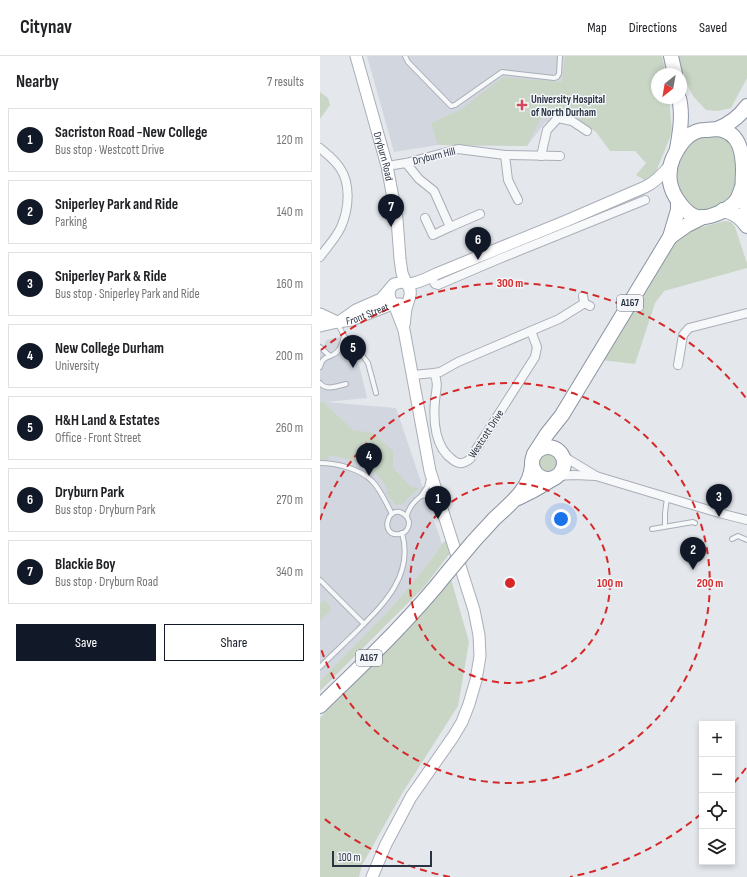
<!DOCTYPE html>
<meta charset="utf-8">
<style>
body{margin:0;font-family:"Sofia Sans Condensed",sans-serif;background:#f2f2f2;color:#202124}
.controls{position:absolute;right:12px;bottom:12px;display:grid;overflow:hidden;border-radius:0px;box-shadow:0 2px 6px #0003}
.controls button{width:36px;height:36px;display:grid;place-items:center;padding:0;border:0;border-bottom:1px solid #e0e0e0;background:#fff;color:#202124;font:20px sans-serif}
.compass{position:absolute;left:331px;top:12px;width:36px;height:36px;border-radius:50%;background:#fff;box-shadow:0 2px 6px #0003;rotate:211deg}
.scale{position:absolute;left:12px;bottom:10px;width:100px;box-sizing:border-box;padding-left:4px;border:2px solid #2b3445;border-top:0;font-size:11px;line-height:14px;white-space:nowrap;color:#2b3445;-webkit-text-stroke:3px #f4f6f9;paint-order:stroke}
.you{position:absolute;left:241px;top:463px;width:14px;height:14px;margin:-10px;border:3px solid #fff;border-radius:50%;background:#1a73e8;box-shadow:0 0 0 6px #1a73e833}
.badge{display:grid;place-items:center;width:26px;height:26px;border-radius:50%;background:#111827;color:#fff;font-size:13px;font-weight:700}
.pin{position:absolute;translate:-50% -33px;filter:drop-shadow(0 1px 2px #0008)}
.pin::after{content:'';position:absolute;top:21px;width:14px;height:12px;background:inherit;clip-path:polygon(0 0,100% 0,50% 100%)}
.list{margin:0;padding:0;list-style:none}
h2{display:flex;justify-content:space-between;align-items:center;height:52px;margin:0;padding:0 16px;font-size:17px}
h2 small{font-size:13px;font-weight:400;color:#757577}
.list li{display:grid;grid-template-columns:26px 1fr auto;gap:12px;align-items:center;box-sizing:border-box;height:64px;margin:0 8px 8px;padding:0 8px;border:1px solid #e0e0e0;border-radius:0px}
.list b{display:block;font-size:15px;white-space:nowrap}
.list p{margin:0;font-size:13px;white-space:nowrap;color:#757577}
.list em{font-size:13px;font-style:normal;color:#757577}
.actions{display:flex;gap:8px;padding:12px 16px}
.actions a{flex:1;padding:9px 0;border:1px solid #111827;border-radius:0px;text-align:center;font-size:14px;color:#111827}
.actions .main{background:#111827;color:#fff}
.icon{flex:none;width:22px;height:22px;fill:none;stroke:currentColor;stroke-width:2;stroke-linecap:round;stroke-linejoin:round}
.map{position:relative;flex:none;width:427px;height:821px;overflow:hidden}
header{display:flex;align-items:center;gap:24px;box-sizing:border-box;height:56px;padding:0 20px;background:#fff;border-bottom:1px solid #e0e0e0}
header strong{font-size:19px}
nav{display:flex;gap:22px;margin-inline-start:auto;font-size:14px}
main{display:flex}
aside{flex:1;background:#fff}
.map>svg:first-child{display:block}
</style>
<header>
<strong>Citynav</strong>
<nav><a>Map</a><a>Directions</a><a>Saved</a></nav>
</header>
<main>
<aside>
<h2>Nearby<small>7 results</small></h2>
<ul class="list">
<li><span class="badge">1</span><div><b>Sacriston Road -New College</b><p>Bus stop · Westcott Drive</p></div><em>120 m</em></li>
<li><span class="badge">2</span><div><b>Sniperley Park and Ride</b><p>Parking</p></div><em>140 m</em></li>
<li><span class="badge">3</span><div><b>Sniperley Park &amp; Ride</b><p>Bus stop · Sniperley Park and Ride</p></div><em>160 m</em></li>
<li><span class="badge">4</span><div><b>New College Durham</b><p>University</p></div><em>200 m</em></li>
<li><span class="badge">5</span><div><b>H&amp;H Land &amp; Estates</b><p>Office · Front Street</p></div><em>260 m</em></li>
<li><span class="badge">6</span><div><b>Dryburn Park</b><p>Bus stop · Dryburn Park</p></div><em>270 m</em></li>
<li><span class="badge">7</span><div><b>Blackie Boy</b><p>Bus stop · Dryburn Road</p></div><em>340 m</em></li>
</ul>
<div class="actions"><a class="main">Save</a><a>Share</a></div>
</aside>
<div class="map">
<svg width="427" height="821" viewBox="0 0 427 821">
<rect width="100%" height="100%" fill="#e4e7ec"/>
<g fill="#d2d6de">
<polygon points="47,0 338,0 337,42 276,76 252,61 237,60 225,67 207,90 118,89 74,96"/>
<polygon points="25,280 26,285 37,300 47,342 6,346 76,352 122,488 108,508 74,549 0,625 0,296 2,295 6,284"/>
</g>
<g fill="#c9d6c5">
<polygon points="245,0 342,0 346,18 337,18 337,42 349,42 352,76 336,116 326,125 316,119 326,107 315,95 290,95 276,76 250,56 221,62 207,90 118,89 111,67 140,54 183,21 242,26"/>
<polygon points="358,0 427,0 427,22 411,52 398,55 386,54 373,40 362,18"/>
<polygon points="0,36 8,42 10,49 0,63"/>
<polygon points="384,80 400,80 411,85 417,93 419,118 414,140 390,155 378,155 366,147 361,138 355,122 356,110 362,97 374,83"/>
<polygon points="405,165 411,166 415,171 427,207 427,212 344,235 335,247 315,308 281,304 351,192 367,175"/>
<path d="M0,346H3L33,374L53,377L73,395V412L91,431L99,432L92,438L83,448L75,449L66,436L68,435C65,429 61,422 55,417C43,406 25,402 9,399L8,404H0Z"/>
<circle cx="229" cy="406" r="11"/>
<polygon points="126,484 130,497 104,531 0,635 0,625 74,549 108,508 122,488"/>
<polygon points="131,523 149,586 138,650 83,736 42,809 39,821 0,821 0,662"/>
<polygon points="4,544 12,553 0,565 0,548"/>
</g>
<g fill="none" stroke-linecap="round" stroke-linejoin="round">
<defs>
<g id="lane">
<polyline points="85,0 88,6 131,50 135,49 182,16 234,22 237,21 239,18 240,0"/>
<polyline points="18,268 24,280 42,299 48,307 56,337"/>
<polyline points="0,291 10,300"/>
<path d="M0,311C3,298 10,303 17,296C21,292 23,285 24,280"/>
<path d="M0,327C6,335 17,330 26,328"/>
<path d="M0,407C16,407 41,413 52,425C61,434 66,447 72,458"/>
<polyline points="109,423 107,431 101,440 117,437"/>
<path d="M87,461C69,442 57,482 80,478C86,477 89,472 89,466C89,464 87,463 87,460C87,460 88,455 89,454C91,449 96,444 101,440"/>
<polyline points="345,470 345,457 347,442"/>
<polyline points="332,473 373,466 375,467"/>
<polyline points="412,483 418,480 427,484"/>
<polyline points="0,524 44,568"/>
<path d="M0,611C12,599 25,587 37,575C64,548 94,519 82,477"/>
</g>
<g id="street">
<path d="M0,92C7,98 15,104 20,112C31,128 29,153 21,171C16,182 7,191 0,201"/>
<polyline points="185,99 188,124 198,144"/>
<polyline points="221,100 227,74 238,62 252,65 267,75"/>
<polyline points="86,107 99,123 114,135 130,171 113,179 105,162"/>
<polyline points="67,110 86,107 138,93 185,99 240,100"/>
<polyline points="130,171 160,158"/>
<polyline points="111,221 115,228 118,229 179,203 325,144"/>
<polyline points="263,240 264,245 263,248"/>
<polyline points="358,309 363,279 369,272 427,257"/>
<path d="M114,317C119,328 116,333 115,345C113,365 115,392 133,404C139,409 144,408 150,403L215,301L217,291L211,275"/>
<polyline points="93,319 114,317 120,316 138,306 239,263 263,248 266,248 270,250"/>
<polyline points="243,400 276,420 399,457 427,464"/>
<polyline points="237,420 254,419 276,420"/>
</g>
<g id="secondary">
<path id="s1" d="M36,0L67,110L77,163L80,203L82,217L86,227"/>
<path d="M87,228C97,228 108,222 116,218L246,165L325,131C336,126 344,117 352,107"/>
<polyline points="0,258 17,266"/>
<path d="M19,266L36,254L61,243L74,228L82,226L87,228C94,237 88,243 86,253C85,258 85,264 84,269"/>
<path id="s2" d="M0,270L17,266L32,264L70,249L80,248"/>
<path d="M52,821L66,788L91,741L133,681L142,666L149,648L156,624L160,600L159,579L154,554L110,415L84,274L74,248C69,244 68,239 70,233"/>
</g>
<g id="highway">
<polyline points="351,0 355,18"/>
<path d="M397,73C410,68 419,61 427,50"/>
<path d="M357,93C360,76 363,59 359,42"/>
<path d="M422,131C420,136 419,141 416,145C409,154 389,163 377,161C365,158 352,139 350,126C349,119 350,109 353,102C359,89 369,74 385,74C389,74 394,73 398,73C420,76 423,97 423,115C423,121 422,126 423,131C423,138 426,147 427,155"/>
<path d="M403,154C414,156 421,161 427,170"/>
<polyline points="350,181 367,169 383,161"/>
<circle cx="228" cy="407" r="16"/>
<polyline points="214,398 227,378 242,359 350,181 358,154 358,145"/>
<polyline points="198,442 214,434 236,421"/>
<path d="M153,486C160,478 167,471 174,463C190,448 211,432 212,409"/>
<path d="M0,650C44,607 89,565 127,517"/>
</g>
</defs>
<use href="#lane" stroke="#a9aeb7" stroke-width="6"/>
<use href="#street" stroke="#a9aeb7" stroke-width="10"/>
<use href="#secondary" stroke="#a9aeb7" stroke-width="13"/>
<use href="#highway" stroke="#8b94a3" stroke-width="16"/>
<use href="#lane" stroke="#f7f8fa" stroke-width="4"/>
<use href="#street" stroke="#f7f8fa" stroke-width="8"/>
<use href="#secondary" stroke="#fff" stroke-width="11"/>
<use href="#highway" stroke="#fff" stroke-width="14"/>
<defs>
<polyline id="highway-bridge" points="127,517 153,486"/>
</defs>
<use href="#highway-bridge" stroke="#8b94a3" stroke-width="16" stroke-linecap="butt"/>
<use href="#highway-bridge" stroke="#fff" stroke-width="14"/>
</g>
<g fill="none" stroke="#d62828" stroke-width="2" stroke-dasharray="7 5">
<circle cx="190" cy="527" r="100"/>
<path d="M0 464A200 200 0 1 1 0 590"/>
<path d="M426 712A300 300 0 0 1 413 728M381 758A300 300 0 0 1 250 821M130 821A300 300 0 0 1 1 760M1 294A300 300 0 0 1 426 342"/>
</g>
<path fill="#d1495b" stroke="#f4f6f9" stroke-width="1.5" d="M200 43h4v4h4v4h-4v4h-4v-4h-4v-4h4z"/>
<g text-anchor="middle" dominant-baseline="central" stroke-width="3" stroke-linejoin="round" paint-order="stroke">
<g fill="#f4f6f9" stroke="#676e7b" stroke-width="1">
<rect x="297" y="239" width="26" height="16" rx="3"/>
<rect x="36" y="594" width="26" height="16" rx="3"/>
</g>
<g font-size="10" font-weight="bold" fill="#2b3445">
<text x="310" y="247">A167</text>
<text x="49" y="602">A167</text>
</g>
<g font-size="11" font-weight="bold" fill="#2b3445" stroke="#f4f6f9" text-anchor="start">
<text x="211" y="43">University Hospital<tspan x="211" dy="13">of North Durham</tspan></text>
</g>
<g font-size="11" fill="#2b3445" stroke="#f4f6f9">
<text transform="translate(114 100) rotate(-14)">Dryburn Hill</text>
<text stroke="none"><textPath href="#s1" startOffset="104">Dryburn Road</textPath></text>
<text stroke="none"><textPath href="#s2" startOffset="49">Front Street</textPath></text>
<text transform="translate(166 378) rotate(-57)">Westcott Drive</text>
</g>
</g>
<circle cx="190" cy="527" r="6" fill="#d62828" stroke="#f4f6f9" stroke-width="2"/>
<g font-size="12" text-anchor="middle" font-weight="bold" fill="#d62828" stroke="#f4f6f9" stroke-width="3" stroke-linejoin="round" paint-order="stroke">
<text x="190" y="231">300 m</text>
<text x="290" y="531">100 m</text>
<text x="390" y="531">200 m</text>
</g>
</svg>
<div class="controls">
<button>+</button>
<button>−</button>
<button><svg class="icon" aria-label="locate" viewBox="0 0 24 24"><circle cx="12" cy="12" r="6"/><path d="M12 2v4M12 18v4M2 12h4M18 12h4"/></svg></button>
<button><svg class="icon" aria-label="layers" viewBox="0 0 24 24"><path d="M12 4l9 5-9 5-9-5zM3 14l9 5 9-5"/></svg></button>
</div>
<svg class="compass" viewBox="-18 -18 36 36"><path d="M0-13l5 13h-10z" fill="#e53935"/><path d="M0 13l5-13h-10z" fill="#757577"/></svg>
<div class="scale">100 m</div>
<div class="you"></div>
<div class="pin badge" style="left:118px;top:463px">1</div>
<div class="pin badge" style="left:373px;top:514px">2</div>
<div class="pin badge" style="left:399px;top:461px">3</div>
<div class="pin badge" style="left:49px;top:420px">4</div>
<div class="pin badge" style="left:33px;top:312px">5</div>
<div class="pin badge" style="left:158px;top:204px">6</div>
<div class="pin badge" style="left:71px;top:171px">7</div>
</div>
</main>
